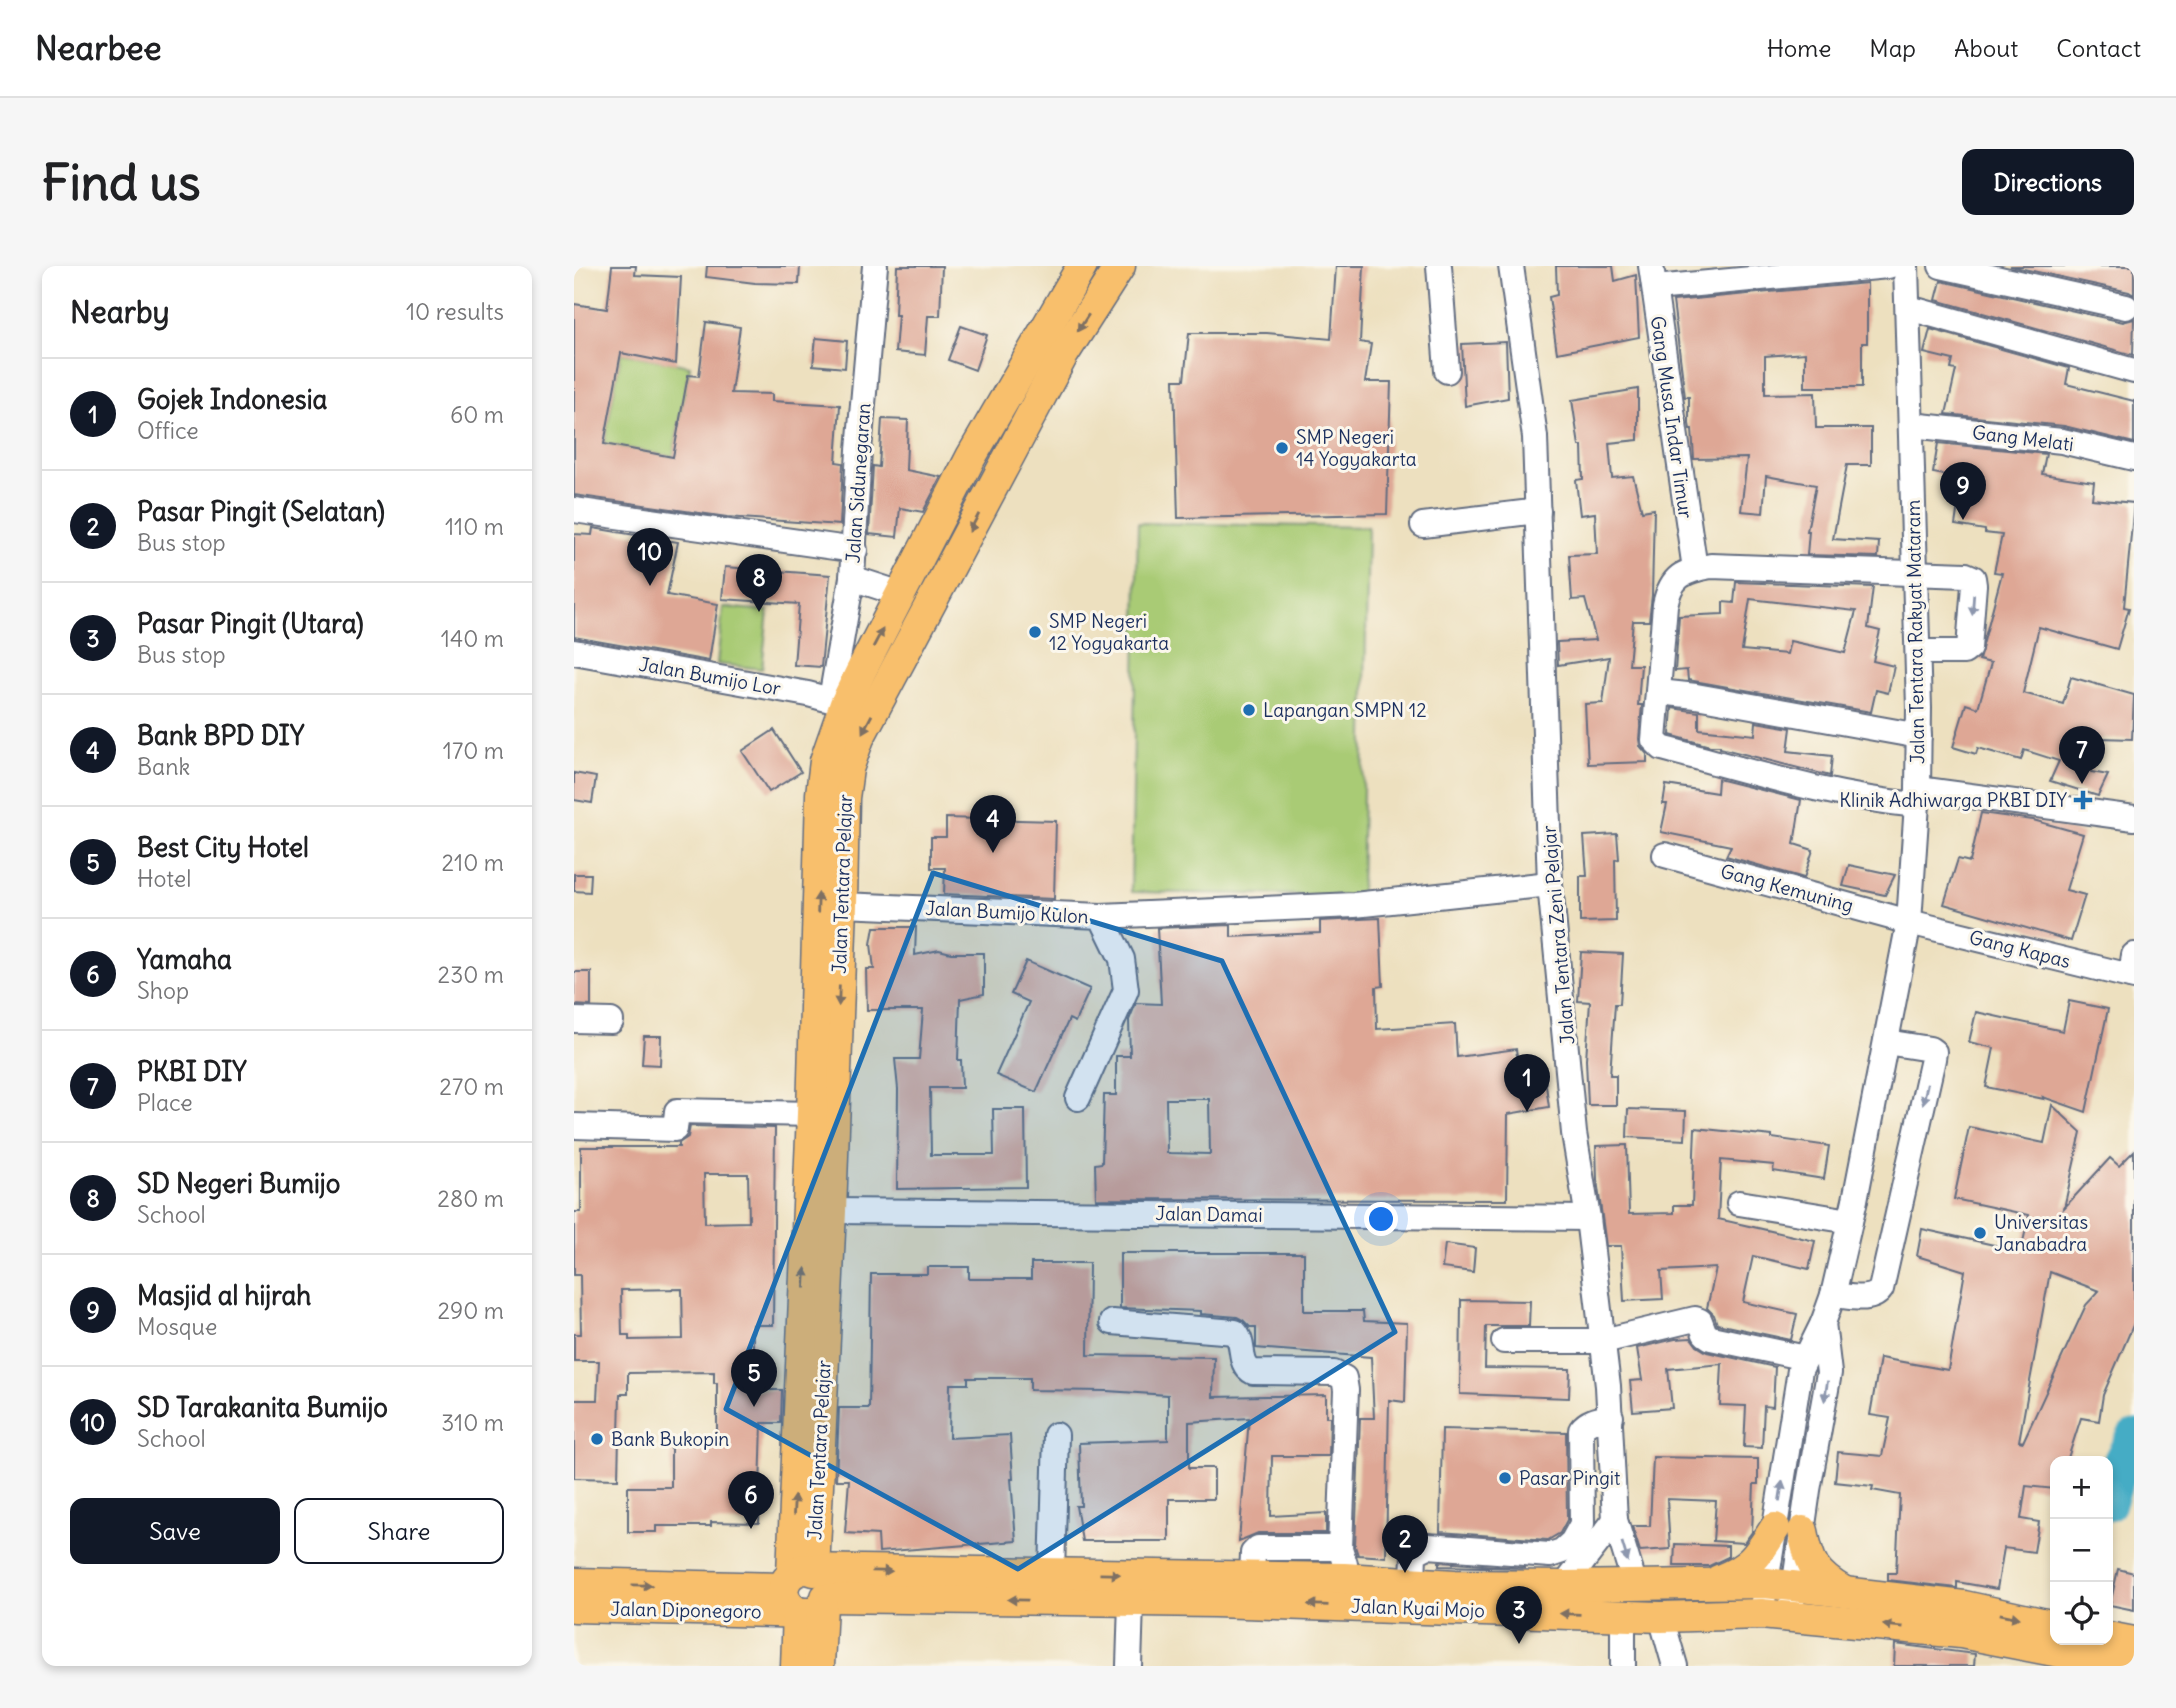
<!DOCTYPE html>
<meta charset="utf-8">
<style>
body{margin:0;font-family:Delius,sans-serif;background:#f6f6f6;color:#202124}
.controls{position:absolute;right:21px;bottom:21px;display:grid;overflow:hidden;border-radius:14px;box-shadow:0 4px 10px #0003}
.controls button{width:63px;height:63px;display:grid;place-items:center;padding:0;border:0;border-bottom:2px solid #e0e0e0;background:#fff;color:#202124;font:35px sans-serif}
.you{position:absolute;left:808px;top:954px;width:24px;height:24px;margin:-18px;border:5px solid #fff;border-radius:50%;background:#1a73e8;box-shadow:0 0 0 10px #1a73e833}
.badge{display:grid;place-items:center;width:46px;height:46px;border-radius:50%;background:#111827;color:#fff;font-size:23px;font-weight:700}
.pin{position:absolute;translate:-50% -58px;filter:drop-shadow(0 2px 4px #0008)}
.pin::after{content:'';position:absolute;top:37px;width:24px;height:21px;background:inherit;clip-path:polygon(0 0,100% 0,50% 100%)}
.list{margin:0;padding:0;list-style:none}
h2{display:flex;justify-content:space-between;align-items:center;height:91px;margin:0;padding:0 28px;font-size:30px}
h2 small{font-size:23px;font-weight:400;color:#757577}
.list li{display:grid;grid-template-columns:46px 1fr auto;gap:21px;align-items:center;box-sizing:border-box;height:112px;padding:0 28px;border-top:2px solid #e0e0e0}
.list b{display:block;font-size:26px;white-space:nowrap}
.list p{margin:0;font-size:23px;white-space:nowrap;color:#757577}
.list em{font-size:23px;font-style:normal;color:#757577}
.actions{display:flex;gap:14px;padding:21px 28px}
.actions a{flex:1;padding:16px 0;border:2px solid #111827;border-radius:14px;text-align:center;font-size:24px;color:#111827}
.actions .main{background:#111827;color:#fff}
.icon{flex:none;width:38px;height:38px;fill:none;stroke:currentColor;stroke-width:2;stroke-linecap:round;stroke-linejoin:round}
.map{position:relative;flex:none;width:1560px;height:1400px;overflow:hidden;border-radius:14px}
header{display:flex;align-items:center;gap:42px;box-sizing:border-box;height:98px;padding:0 35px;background:#fff;border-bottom:2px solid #e0e0e0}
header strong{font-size:33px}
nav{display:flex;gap:38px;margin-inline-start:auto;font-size:24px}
.intro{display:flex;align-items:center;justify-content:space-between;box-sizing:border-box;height:168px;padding:0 42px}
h1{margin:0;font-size:49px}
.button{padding:18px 32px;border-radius:14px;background:#111827;color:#fff;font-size:24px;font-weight:700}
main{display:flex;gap:42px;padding:0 42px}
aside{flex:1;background:#fff;border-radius:14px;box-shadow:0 4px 10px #0003}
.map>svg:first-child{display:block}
</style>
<header>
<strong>Nearbee</strong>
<nav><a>Home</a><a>Map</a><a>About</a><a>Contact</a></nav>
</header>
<div class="intro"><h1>Find us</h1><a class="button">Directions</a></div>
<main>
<aside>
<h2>Nearby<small>10 results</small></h2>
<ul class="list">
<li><span class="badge">1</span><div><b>Gojek Indonesia</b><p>Office</p></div><em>60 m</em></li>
<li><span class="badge">2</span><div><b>Pasar Pingit (Selatan)</b><p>Bus stop</p></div><em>110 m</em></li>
<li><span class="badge">3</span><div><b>Pasar Pingit (Utara)</b><p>Bus stop</p></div><em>140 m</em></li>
<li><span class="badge">4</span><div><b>Bank BPD DIY</b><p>Bank</p></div><em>170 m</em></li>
<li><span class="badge">5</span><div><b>Best City Hotel</b><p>Hotel</p></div><em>210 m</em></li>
<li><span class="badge">6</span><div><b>Yamaha</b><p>Shop</p></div><em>230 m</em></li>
<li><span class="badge">7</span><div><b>PKBI DIY</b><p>Place</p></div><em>270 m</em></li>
<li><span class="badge">8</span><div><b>SD Negeri Bumijo</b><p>School</p></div><em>280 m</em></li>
<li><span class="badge">9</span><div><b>Masjid al hijrah</b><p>Mosque</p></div><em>290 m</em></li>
<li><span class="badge">10</span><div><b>SD Tarakanita Bumijo</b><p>School</p></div><em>310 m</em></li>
</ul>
<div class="actions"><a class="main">Save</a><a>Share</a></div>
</aside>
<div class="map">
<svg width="1560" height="1400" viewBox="0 0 1560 1400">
<rect width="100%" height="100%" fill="#fbf7ec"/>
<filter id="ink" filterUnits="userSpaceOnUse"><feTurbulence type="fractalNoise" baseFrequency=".0143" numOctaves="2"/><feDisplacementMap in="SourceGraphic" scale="14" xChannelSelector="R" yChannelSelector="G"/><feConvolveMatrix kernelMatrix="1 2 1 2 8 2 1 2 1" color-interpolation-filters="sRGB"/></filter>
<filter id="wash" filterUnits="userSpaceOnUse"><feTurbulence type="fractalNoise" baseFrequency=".00686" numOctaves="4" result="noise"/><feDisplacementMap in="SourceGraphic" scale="28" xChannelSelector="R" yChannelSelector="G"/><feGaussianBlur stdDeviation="1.57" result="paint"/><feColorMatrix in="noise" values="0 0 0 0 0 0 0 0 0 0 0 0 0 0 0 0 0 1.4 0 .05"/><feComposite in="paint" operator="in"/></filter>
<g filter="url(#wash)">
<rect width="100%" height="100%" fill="#ede0bf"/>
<g fill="#a9cb74" stroke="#627d69" stroke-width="2">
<polygon points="47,87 116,100 99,191 30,178"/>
<polygon points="564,257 794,261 787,630 557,626"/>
<polygon points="149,341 194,345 188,403 143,398"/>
</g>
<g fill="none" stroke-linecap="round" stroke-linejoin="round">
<polyline stroke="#45acc5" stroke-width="37" points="1534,1237 1548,1194 1560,1172"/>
</g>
<g id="blocks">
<g fill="#dea795" fill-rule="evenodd">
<polygon points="38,0 62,0 61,9 107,11 102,98 47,87 30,178 99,191 114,109 125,110 132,56 166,61 157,127 198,128 198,135 266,139 262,196 269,197 266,259 153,251 0,229 0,38 33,43"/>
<polygon points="133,0 226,0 225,18 181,17 132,11"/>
<polygon points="323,0 368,0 366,50 354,50 351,89 321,86 324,49 321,49"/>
<polygon points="762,0 790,0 786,76 797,78 791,116 817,116 813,248 604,252 600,114 610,114 615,67 693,67 757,73"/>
<polygon points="982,0 1039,0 1041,15 1062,9 1065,71 983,87 975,31 983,29"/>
<polygon points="1436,0 1560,0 1560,29 1555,26"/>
<polygon points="1367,15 1549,56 1560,53 1559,89 1362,34"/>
<polygon points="1293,17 1293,77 1288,77 1288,121 1231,121 1231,87 1191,90 1191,128 1241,127 1242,162 1297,162 1297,199 1273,199 1259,273 1305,276 1304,291 1233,289 1235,265 1233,265 1242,219 1192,210 1189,247 1167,245 1173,192 1120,193 1118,163 1116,163 1115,158 1115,131 1111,131 1099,35"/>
<polygon points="387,60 413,69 401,104 374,94"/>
<polygon points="1356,63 1495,102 1492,118 1560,135 1560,177 1490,160 1372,148 1382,104 1377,103 1379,94 1350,87"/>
<polygon points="242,72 273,75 271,102 239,99"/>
<polygon points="932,76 934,132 891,140 888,78"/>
<polygon points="1064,123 1064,174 1035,177 1038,212 1059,210 1068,245 1080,243 1078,329 1075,355 1059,355 1055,399 1067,399 1064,439 1068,439 1065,473 1066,480 1073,488 1073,496 1014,498 1011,438 1029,437 1035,391 984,399 983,376 1022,374 1011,333 998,334 995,289 1023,288 1021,247 1006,249 1002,214 1009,213 1008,180 1005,180 998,134"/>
<polygon points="308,153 334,154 332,204 367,211 349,246 326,242 323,271 295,268 299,200 305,201"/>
<polygon points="1364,177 1472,188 1468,208 1520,216 1518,233 1560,237 1550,341 1555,342 1543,383 1465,361 1449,427 1489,438 1497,411 1560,429 1558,473 1526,472 1517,506 1534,509 1524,530 1476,515 1485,495 1450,484 1447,494 1404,482 1402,488 1379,481 1392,438 1404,442 1417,397 1405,394 1428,307 1420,306 1428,269 1411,267 1411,264 1381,259 1388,212 1359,207"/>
<polygon points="19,262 104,276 93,329 144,338 135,395 0,371 0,268 18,269"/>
<polygon points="151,301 256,309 247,401 220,399 225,338 148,333"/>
<path d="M1162,316L1299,321L1294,362L1306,365L1299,395L1320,400L1314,427L1302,424L1297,446L1114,414L1113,404L1101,405L1105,350L1149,348V336L1160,337ZM1176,333L1282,345L1271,387L1216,375L1213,388L1168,384Z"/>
<polygon points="1098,442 1125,446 1125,463 1181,469 1182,456 1217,462 1214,485 1258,490 1256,510 1146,482 1146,480 1136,480 1096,469"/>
<polygon points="200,464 227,506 195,526 168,485"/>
<polygon points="0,507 22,511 18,537 0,534"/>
<polygon points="1144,513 1227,534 1220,578 1239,584 1230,612 1152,590 1157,580 1087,566 1093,538 1089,538 1092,519 1143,527"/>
<polygon points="1407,547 1459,554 1509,568 1492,624 1511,629 1497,675 1370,638 1384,593 1396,596"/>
<polygon points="372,552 482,555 480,633 370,628 371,602 357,602 357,571 372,571"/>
<polygon points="1043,568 1045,593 1041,594 1042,655 1006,656 1006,610 1013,610 1010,570"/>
<polygon points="1275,599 1321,609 1311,629 1269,620"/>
<polygon points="0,608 17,608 16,626 0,625"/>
<path d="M806,652L809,720L802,721L803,763L881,758L883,791L942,783L947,816L971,812L975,841L934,848L933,934L522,933L521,898L528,897L530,829H542V790H556L555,754L562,737L587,738L583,662L657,659V671L746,667V655ZM592,833H635L636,888L593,887Z"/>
<polygon points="300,661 342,661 341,689 365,684 377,687 410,687 410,728 386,733 384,794 387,794 388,822 356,822 357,889 420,889 419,843 451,843 452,921 323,923 324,823 321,793 345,793 349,744 293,744 292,703 300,703 297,678"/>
<polygon points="1007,686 1049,688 1046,738 1041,738 1036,809 1042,809 1042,839 1014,839 1012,793 1016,736 1004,735"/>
<polygon points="452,695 516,723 501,756 495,753 462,826 422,809 455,736 437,728"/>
<polygon points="0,706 17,706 17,740 0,739"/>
<polygon points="1495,735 1534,743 1512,846 1469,831 1470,833 1412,821 1420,782 1395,776 1402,746 1489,765"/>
<polygon points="70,770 87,770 86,799 68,798"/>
<path d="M1478,839L1507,866L1490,942L1536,892L1545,900L1560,885V1057L1529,1129L1525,1155L1507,1152L1493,1195H1481V1223L1452,1220L1447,1253L1465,1256L1460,1286L1430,1282L1423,1323L1383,1316V1322L1314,1314V1307H1322L1326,1229L1298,1224L1299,1220L1261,1216L1264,1186L1308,1190L1316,1152L1296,1149L1306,1092L1374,1104L1391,1005L1343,990L1348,963L1447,985L1455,949L1380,933L1395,861L1470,877ZM1476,1006L1525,1025L1512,1039L1449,1176L1445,1175Z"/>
<polygon points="1054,843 1112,845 1111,874 1053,871"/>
<path d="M116,860L201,862L199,1059H179V1124H208L207,1157H188L185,1257L137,1256V1260H82V1266H54V1221H97V1175L143,1176V1117H140V1106L54,1107V1128H46L44,1213L0,1212V1134H23L25,1095H0V1068H7L6,1009H0V946H7V881H105V877L114,871ZM130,908H174L175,956L131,957ZM108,1023L109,1073L55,1074V1069H48L47,1024Z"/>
<polygon points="1121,862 1198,870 1198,872 1255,880 1250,913 1199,905 1200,899 1147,894 1144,953 1241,975 1235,1003 1179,990 1169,1036 1223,1048 1217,1074 1143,1058 1140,1049 1133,1042 1142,1002 1087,1005 1089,1033 1050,1035 1047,980 1032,980 1023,914 1022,880 1053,879 1055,948 1100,947 1100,939 1118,939"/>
<polygon points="871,978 901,982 899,1006 868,1002"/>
<polygon points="546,987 730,987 730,1045 789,1045 790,1055 833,1057 831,1136 815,1134 812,1291 784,1289 781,1280 786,1152 800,1152 797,1091 682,1082 682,1061 676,1061 669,1054 663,1051 627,1048 627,1045 546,1042"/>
<polygon points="457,997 515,997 514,1089 640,1091 639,1131 752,1129 752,1151 756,1151 755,1190 698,1190 697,1250 752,1247 752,1267 684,1267 665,1275 675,1152 615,1156 615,1202 640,1202 640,1233 595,1233 595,1275 508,1275 502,1240 507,1240 505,1177 594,1174 594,1129 533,1125 456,1124 456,1112 394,1112 394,1118 376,1118 375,1172 436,1169 439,1213 437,1213 442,1275 305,1286 304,1269 271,1267 275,1214 262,1214 265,1142 295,1142 297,1008 353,1008 353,1001 395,1001 395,1013 457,1013"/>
<polygon points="887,1034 956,1035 955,1060 912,1060 911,1102 996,1103 995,1132 886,1128"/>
<polygon points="1117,1072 1123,1080 1133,1086 1201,1101 1199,1141 1190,1140 1188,1182 1170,1181 1172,1140 1146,1139 1148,1098 1094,1103 1098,1142 1059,1145 1056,1115 1068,1114 1063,1082 1101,1073"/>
<polygon points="868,1163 992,1166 993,1254 986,1267 974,1274 866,1266"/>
<polygon points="1079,1191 1184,1193 1184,1218 1180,1218 1178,1266 1170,1277 1139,1275 1142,1235 1093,1233 1096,1283 1066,1285 1058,1260 1076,1260"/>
<polygon points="1101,1278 1154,1280 1154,1291 1135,1300 1100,1300"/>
<polygon points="865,1296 952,1302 865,1300"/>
<polygon points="1544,1303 1560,1307 1560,1344 1536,1339"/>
<polygon points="1321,1378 1401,1388 1400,1400 1320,1400"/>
</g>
</g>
</g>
<g filter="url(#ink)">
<use href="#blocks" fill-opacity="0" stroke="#646d80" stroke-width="2"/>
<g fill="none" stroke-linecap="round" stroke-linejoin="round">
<defs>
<g id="minor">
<polyline points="865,0 873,105"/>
<polyline points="937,0 961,171 976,618 1000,867 1014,952 1034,1120 1041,1254 1061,1319"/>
<polyline points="1077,0 1121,303"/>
<polyline points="1367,0 1552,41"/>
<polyline points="1081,22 1314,0"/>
<polyline points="1335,42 1560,105"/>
<polyline points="1337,159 1488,175 1560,192"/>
<polyline points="0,244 281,284"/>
<polyline points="849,259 964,245"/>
<polyline points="278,312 327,328"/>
<polyline points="0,386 234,428 271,438"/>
<polyline points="1085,426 1122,430 1345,470"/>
<polyline points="257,433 278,312 285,184 301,0"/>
<polyline points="1344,523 1560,552"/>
<path d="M1343,539C1256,531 1172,504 1088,482L1080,474L1091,339C1097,310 1109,305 1137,300L1392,309L1399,312L1400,319L1395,382L1390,386H1345"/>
<polyline points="1091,589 1335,656 1560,711"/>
<polyline points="268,639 527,650 548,693 552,724 504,832"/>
<polyline points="527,650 780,639 976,618"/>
<polyline points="1557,710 1560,689"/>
<polyline points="0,754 37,755"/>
<polyline points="0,860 101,863 103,845 238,848"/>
<polyline points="1165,937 1276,955"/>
<polyline points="257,945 1014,952"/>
<path d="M1259,1029C1274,1030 1298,1037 1307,1023L1359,793L1360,786L1356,783L1312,776"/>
<path d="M538,1056L661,1066C672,1078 663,1098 679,1106L760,1107L770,1112L772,1124L766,1282L771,1298L770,1312"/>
<polyline points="930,1075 1029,1075 1121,1053 1126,1055 1131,1068 1137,1072 1232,1092"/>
<polyline points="478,1307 482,1169"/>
<polyline points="678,1310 679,1287 684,1282 766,1282"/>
<path d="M839,1318L840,1287L854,1280L976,1289L988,1285L998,1276L1008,1258L1007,1164C1014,1154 1026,1153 1037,1151"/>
<polyline points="990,1320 1041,1254"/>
<polyline points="1218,1337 1234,1224 1255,1107 1249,1057"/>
<polyline points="1187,1348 1226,1104 1249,1057 1259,1029 1281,934 1335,656 1344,523 1345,442 1332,0"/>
<polyline points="1087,1351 1101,1400"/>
<polyline points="555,1400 557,1336"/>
<polyline points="1049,1400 1049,1350"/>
</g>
<g id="major">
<path d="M1229,1265C1235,1297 1240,1308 1269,1325"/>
<polyline points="240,1305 257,945 268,639 270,532 274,503 285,472 489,89 546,0"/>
<polyline points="218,1307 238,848 247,528 251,495 271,438 287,405 397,191 508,0"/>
<path d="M1145,1314C1177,1302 1184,1289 1201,1262"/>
<polyline points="0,1317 209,1322"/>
<polyline points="252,1331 640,1336 1087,1351 1187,1348 1387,1367 1557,1400"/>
<polyline points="0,1341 234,1347"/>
<path d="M224,1346C203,1335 205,1309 229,1303L770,1312L881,1319L990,1320L1192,1317L1390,1340L1481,1360"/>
<polyline points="1534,1371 1560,1376"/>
<polyline points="222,1400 224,1346"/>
<polyline points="245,1400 248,1339"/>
</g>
</defs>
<use href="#minor" stroke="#646d80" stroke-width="28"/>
<use href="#major" stroke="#646d80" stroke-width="33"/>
<use href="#minor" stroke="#fff" stroke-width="24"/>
<use href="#major" stroke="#f8bf6c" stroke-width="30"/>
</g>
<defs><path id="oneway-solid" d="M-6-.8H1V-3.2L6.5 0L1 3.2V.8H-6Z" transform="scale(1.75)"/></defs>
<g fill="#7e7064">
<use href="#oneway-solid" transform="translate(509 57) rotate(123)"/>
<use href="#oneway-solid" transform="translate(400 257) rotate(118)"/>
<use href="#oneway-solid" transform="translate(304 372) rotate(-62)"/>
<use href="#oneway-solid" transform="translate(293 458) rotate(118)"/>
<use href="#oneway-solid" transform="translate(244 637) rotate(-88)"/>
<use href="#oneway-solid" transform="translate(265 730) rotate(92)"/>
<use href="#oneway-solid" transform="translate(231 1012) rotate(-87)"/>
<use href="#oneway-solid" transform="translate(220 1239) rotate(-87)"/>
<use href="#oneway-solid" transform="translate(308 1305) rotate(1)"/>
<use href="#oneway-solid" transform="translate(536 1308) rotate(1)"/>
<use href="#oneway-solid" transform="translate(68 1319) rotate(1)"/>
<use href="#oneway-solid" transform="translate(444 1334) rotate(-179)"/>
<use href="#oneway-solid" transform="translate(744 1339) rotate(-178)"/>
<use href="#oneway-solid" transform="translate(996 1348) rotate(-178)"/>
<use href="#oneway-solid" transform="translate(1436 1350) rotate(12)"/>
<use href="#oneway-solid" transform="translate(1319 1360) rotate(-174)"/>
</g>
<g fill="#8d97ae">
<use href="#oneway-solid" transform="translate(1399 339) rotate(94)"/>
<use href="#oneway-solid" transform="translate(1351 828) rotate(103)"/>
<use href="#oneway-solid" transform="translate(1252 1125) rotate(99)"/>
<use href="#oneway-solid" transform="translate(1207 1225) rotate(-81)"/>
<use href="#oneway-solid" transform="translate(1051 1286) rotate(73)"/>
</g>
</g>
<path fill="#1f6fb2" fill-opacity="0.2" stroke="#1f6fb2" stroke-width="5" stroke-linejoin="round" d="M359,607L648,695L821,1066L444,1303L152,1143Z"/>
<g fill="#1f6fb2" stroke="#fbf7ec" stroke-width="2.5">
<circle cx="708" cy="182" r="7"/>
<circle cx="461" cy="366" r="7"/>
<circle cx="675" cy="444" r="7"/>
<path d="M1505.5 523.5h7v7h7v7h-7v7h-7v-7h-7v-7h7z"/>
<circle cx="1406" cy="967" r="7"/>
<circle cx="23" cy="1173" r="7"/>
<circle cx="931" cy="1212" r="7"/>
</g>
<g text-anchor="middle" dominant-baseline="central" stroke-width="6" stroke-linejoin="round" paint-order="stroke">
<g font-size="19" fill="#1b2f5e" stroke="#fbf7ec">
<text transform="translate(1098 151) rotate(82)">Gang Musa Indar Timur</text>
<text transform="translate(1449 172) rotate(7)">Gang Melati</text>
<text transform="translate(284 217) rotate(-86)">Jalan Sidunegaran</text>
<text transform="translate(1341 366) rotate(-91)">Jalan Tentara Rakyat Mataram</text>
<text transform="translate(136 410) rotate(10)">Jalan Bumijo Lor</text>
<text transform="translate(268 618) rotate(-88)">Jalan Tentara Pelajar</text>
<text transform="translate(1213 622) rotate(15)">Gang Kemuning</text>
<text transform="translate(433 646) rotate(3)">Jalan Bumijo Kulon</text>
<text transform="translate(984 669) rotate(-95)">Jalan Tentara Zeni Pelajar</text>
<text transform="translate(1446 683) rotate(14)">Gang Kapas</text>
<text transform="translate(635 948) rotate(1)">Jalan Damai</text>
<text transform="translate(245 1184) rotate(-87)">Jalan Tentara Pelajar</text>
<text transform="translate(844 1342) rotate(2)">Jalan Kyai Mojo</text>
<text transform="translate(112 1344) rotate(1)">Jalan Diponegoro</text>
</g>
<g font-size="19" fill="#1b2f5e" stroke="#fbf7ec" text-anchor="start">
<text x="722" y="171">SMP Negeri<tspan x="722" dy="22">14 Yogyakarta</tspan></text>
<text x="475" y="355">SMP Negeri<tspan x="475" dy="22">12 Yogyakarta</tspan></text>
<text x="689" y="444">Lapangan SMPN 12</text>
<text x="1493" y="534" text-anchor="end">Klinik Adhiwarga PKBI DIY</text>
<text x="1420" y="956">Universitas<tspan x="1420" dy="22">Janabadra</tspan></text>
<text x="37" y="1173">Bank Bukopin</text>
<text x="945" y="1212">Pasar Pingit</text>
</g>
</g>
</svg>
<div class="controls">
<button>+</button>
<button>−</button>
<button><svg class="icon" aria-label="locate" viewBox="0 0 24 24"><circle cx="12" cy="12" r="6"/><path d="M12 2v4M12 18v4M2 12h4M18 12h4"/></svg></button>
</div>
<div class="you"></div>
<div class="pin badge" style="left:953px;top:846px">1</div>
<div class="pin badge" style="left:831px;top:1307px">2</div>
<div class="pin badge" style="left:945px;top:1378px">3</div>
<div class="pin badge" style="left:419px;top:587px">4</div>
<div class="pin badge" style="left:180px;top:1141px">5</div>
<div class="pin badge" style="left:177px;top:1263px">6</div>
<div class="pin badge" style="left:1508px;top:518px">7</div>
<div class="pin badge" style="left:185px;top:346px">8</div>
<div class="pin badge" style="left:1389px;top:254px">9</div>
<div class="pin badge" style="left:76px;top:320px">10</div>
</div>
</main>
